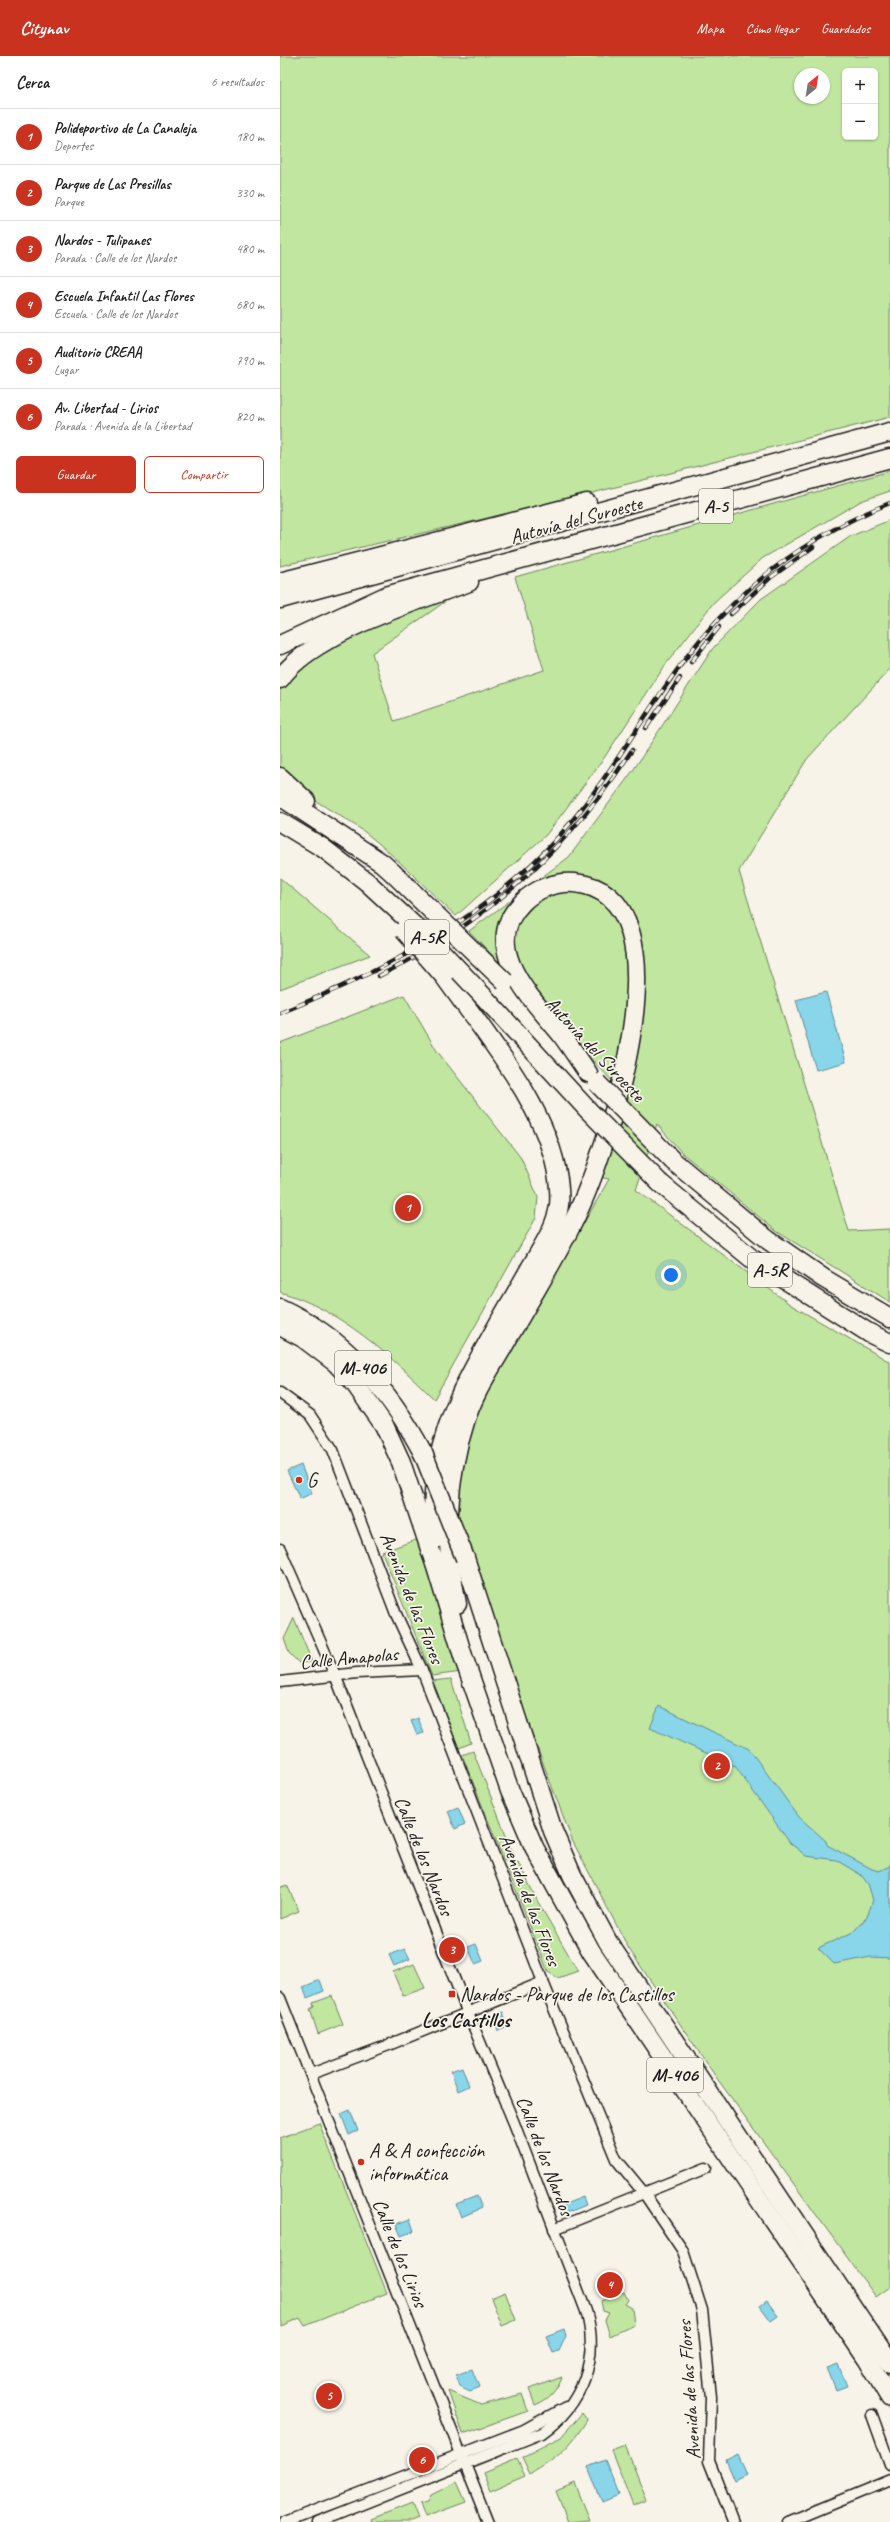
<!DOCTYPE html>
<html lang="es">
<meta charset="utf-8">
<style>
body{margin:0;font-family:Caveat,sans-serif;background:#f2f2f2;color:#222}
.controls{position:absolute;right:12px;top:12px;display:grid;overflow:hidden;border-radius:6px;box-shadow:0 1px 3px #0004}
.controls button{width:36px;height:36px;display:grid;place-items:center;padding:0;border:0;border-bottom:1px solid #e0e0e0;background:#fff;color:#222;font:20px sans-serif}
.compass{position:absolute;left:514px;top:12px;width:36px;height:36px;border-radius:50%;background:#fff;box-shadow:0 1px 3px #0004;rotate:30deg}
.you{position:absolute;left:391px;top:1219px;width:14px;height:14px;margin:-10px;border:3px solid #fff;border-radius:50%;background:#1a73e8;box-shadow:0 0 0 6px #1a73e833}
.badge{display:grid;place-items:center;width:26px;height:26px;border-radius:50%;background:#c8321e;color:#fff;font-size:13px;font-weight:700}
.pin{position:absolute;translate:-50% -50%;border:2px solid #fff;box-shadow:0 1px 4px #0006}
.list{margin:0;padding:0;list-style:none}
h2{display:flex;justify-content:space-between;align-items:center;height:52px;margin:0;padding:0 16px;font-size:17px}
h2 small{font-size:13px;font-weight:400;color:#767676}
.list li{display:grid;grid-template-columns:26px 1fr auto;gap:12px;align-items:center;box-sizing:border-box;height:56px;padding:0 16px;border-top:1px solid #e0e0e0}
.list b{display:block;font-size:15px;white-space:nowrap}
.list p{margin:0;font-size:13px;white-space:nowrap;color:#767676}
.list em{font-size:13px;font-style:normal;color:#767676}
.actions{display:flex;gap:8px;padding:12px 16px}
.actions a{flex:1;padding:9px 0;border:1px solid #c8321e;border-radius:6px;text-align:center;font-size:14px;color:#c8321e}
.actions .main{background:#c8321e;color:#fff}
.map{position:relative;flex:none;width:610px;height:2466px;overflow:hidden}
header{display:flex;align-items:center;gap:24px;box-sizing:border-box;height:56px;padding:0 20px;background:#c8321e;color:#fff}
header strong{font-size:19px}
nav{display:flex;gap:22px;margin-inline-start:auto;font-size:14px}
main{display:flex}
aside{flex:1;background:#fff}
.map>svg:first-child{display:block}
</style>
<header>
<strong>Citynav</strong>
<nav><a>Mapa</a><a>Cómo llegar</a><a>Guardados</a></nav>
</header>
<main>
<aside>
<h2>Cerca<small>6 resultados</small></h2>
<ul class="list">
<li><span class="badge">1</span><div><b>Polideportivo de La Canaleja</b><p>Deportes</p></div><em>180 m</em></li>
<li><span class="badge">2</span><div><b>Parque de Las Presillas</b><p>Parque</p></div><em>330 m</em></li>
<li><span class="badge">3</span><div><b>Nardos - Tulipanes</b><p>Parada · Calle de los Nardos</p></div><em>480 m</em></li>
<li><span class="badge">4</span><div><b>Escuela Infantil Las Flores</b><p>Escuela · Calle de los Nardos</p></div><em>680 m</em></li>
<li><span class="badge">5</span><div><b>Auditorio CREAA</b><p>Lugar</p></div><em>790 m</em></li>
<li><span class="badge">6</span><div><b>Av. Libertad - Lirios</b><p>Parada · Avenida de la Libertad</p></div><em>820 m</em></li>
</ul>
<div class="actions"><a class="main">Guardar</a><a>Compartir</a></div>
</aside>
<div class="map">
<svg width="610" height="2466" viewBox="0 0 610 2466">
<rect width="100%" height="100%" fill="#f7f3e8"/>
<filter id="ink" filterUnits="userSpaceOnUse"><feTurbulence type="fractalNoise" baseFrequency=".025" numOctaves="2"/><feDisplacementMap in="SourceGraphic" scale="8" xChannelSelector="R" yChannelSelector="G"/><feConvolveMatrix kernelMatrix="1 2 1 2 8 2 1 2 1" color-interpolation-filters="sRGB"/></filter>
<g filter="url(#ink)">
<g fill="#c1e6a0" stroke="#6e815e" fill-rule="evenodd">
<path d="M0,0H610V361L285,444L0,510ZM565,15H595V81H565ZM520,18H544V42H520Z"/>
<path d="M610,415V435L581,445L483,502L434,546L386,608L322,705L266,779L176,860C146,833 118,802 86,777C58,756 19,741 0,710V634C33,582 121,558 176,538L92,597L114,665L264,614L235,521Z"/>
<polygon points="610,464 610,613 527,703 459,815 569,1175 610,1173 610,1246 496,1175 402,1097 377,1068 356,1134 511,1249 610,1306 610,2231 596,2241 436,2021 349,1893 292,1784 236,1635 174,1450 186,1377 231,1289 274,1220 329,1123 319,1121 342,1035 189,875 289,801 352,716 433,592 481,543 571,480"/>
<polygon points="0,822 90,899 0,933"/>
<path d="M124,939L157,995L241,1102L258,1141L256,1162L154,1343C111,1300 60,1253 0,1236V987Z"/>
<polygon points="141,1482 181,1616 152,1620 102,1496"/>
<polygon points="14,1562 32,1606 19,1607 9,1597 4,1583"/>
<polygon points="171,1623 191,1687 179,1692 152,1625"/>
<polygon points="193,1695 234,1800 224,1804 182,1699"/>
<polygon points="238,1806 258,1846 298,1915 278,1922 268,1916 227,1811"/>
<polygon points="7,1829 19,1855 0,1863 0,1832"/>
<polygon points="134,1908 145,1932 123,1940 113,1916"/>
<polygon points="52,1940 63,1968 38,1978 30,1953 34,1951 33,1947"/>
<polygon points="39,2067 107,2237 25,2270 20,2262 1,2270 0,2082"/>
<polygon points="225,2236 236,2264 222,2270 211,2242"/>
<polygon points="344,2236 348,2244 345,2248 352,2252 354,2269 330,2280 325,2264 329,2257 323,2255 321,2245"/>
<path d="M282,2321C276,2335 270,2343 255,2349L249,2333Z"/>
<polygon points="168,2335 201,2349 242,2338 248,2355 183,2378"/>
<path d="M302,2357L307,2364C291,2390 277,2403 250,2418L242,2401L281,2381Z"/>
<polygon points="345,2389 367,2444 353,2450 331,2394"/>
<polygon points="237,2403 245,2420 210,2435 203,2417"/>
<polygon points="177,2426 186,2446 145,2461 140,2447 148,2445 151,2439"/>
<polygon points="295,2427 310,2464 288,2466 276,2435"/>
<polygon points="132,2447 138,2463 131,2466 92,2466 91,2463"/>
</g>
<g fill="#89d5e9" stroke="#5d8b97">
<polygon points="546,936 566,1006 536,1014 516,944"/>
<polygon points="21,1409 32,1437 20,1443 7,1415"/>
<polygon points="379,1650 469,1693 519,1761 546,1785 547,1789 592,1813 599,1815 610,1810 610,1902 591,1901 554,1908 538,1892 573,1876 587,1861 593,1844 588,1828 581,1819 556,1804 526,1800 510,1787 455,1710 370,1672"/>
<polygon points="138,1662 144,1677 137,1679 131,1665"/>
<polygon points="178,1751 185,1768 175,1773 168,1755"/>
<polygon points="196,1888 203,1905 195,1908 188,1891"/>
<polygon points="125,1893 130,1903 114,1910 109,1899"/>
<polygon points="40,1924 44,1935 27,1942 23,1931"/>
<polygon points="223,1956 228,1971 218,1975 213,1960"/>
<polygon points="182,2011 189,2030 178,2035 171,2015"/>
<polygon points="70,2054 78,2075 69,2079 61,2058"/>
<polygon points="197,2140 202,2152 181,2161 176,2148"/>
<polygon points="303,2141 306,2149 284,2158 280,2150"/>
<polygon points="130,2163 134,2175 121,2180 116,2168"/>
<polygon points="487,2245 498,2260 491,2265 480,2250"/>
<polygon points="284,2273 286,2280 279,2295 273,2297 266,2280"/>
<polygon points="558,2308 567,2330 556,2334 547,2312"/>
<polygon points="192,2313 199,2331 190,2335 180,2330 176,2319"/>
<polygon points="458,2398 467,2419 455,2425 446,2404"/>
<polygon points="325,2404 339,2439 322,2446 308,2411"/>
</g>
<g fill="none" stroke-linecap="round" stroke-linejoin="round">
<defs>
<g id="street">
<polyline points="0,1337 30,1359 53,1394 116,1558 142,1614 263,1926 336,2103 364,2137 403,2195 422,2254 431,2341 429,2405 453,2466"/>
<path d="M0,1493L55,1619L187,1955L234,2067L306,2255C320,2302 302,2349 262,2377L38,2466"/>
<polyline points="0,1626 77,1617 142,1614"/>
<polyline points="0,1942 208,2466"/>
<polyline points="31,2018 106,1990 263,1926"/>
<polyline points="274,2173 426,2112"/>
<polyline points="592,2359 610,2409"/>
<polyline points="5,2466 244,2374 286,2351"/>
<polyline points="508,2466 610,2424"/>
</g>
<g id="highway">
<polyline points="0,526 307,447"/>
<polyline points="0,543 610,376"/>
<polyline points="0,589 106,540 610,402"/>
<path d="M0,623C32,577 137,545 189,526"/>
<polyline points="0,721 26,745"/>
<polyline points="0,740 102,807 113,817"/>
<polyline points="0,766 43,792 87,826"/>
<polyline points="203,940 308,1054"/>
<polyline points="393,1105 488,1184 543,1222 610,1262"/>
<polyline points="380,1127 471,1202 589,1277 610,1287"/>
<path d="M0,1252C64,1281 111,1336 143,1397"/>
<polyline points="0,1270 23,1282 56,1307 73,1325 104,1369 121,1406 156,1511 183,1600 230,1735 254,1791 311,1895 587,2303 610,2342"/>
<path d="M154,1484C150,1430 159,1384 182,1335C203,1292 229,1250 252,1209C262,1191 277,1169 279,1149C280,1141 279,1131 278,1123C268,1051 205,978 164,920"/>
<polyline points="185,1502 273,1775 292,1819 328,1886 610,2307"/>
<path d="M177,1548C164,1488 166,1424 185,1366C193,1339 209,1315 223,1291C247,1248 274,1206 295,1162C325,1100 416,839 295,827C276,825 255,833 242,847C198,891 253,944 281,978C290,990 299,1004 308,1017"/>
</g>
</defs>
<use href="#street" stroke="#1c1c1c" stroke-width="13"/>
<use href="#highway" stroke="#1c1c1c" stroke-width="21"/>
<use href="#street" stroke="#f7f3e8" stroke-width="10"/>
<use href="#highway" stroke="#f7f3e8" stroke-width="18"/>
<defs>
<g id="rail">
<polyline points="451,558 490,522 533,491"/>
<polyline points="411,606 439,571"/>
<polyline points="366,672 400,622"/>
<path d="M99,920C204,868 289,792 352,694"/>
<path d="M0,957C103,915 205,864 280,779C334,718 369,646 420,584C472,521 535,477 610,447"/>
</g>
</defs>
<use href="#rail" stroke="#1c1c1c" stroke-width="4.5"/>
<use href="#rail" stroke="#f7f3e8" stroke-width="3" stroke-dasharray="9" stroke-linecap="butt"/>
<defs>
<g id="highway-bridge">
<polyline points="113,817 225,926"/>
<polyline points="87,826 155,889 203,940"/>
<polyline points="124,874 164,920"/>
<polyline points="317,1027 393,1105"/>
<polyline points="308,1054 380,1127"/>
<polyline points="143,1397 185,1502"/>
</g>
</defs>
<use href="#highway-bridge" stroke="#1c1c1c" stroke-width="21" stroke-linecap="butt"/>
<use href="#highway-bridge" stroke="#f7f3e8" stroke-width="18"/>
</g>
</g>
<g fill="#c8321e" stroke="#f7f3e8" stroke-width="1.5">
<circle cx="19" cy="1424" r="4"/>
<rect x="168" y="1934" width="8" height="8" rx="2"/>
<circle cx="81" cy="2106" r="4"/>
</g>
<g text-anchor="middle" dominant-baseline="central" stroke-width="3.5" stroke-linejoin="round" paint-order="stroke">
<g fill="#f7f3e8" stroke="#5e5c59" stroke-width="1">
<rect x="419" y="433" width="34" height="34" rx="3"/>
<rect x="125" y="864" width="44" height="34" rx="3"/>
<rect x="468" y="1197" width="44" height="34" rx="3"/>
<rect x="55" y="1295" width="56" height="34" rx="3"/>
<rect x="367" y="2002" width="56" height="34" rx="3"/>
</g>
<g font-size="19" font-weight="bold" fill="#1c1c1c">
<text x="436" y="450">A-5</text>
<text x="147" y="881">A-5R</text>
<text x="490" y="1214">A-5R</text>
<text x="83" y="1312">M-406</text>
<text x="395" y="2019">M-406</text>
</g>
<g font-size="20" fill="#1c1c1c" stroke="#f7f3e8">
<text transform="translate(296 464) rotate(-15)">Autovía del Suroeste</text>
<text transform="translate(315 993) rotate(47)">Autovía del Suroeste</text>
<text transform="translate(132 1542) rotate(68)">Avenida de las Flores</text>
<text transform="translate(69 1602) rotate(-5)">Calle Amapolas</text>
<text transform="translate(144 1800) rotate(68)">Calle de los Nardos</text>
<text transform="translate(250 1844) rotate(69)">Avenida de las Flores</text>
<text transform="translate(265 2100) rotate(69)">Calle de los Nardos</text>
<text transform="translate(120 2197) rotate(68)">Calle de los Lirios</text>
<text transform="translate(409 2334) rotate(-94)">Avenida de las Flores</text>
</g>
<g font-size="20" fill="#1c1c1c" stroke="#f7f3e8" text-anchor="start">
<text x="27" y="1424">G</text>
<text x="180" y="1938">Nardos - Parque de los Castillos</text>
<text x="89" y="2094">A &amp; A confección<tspan x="89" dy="23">informática</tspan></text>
</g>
<g font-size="21" font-weight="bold" fill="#1c1c1c" stroke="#f7f3e8">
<text x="186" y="1964">Los Castillos</text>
</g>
</g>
</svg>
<div class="controls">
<button>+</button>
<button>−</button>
</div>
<svg class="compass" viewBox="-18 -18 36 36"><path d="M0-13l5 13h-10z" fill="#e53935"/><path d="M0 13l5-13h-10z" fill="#767676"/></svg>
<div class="you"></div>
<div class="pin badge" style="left:128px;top:1152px">1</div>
<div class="pin badge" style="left:437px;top:1710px">2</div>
<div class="pin badge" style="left:172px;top:1894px">3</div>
<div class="pin badge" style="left:330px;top:2229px">4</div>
<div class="pin badge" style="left:49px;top:2340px">5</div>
<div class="pin badge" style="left:142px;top:2404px">6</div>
</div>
</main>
